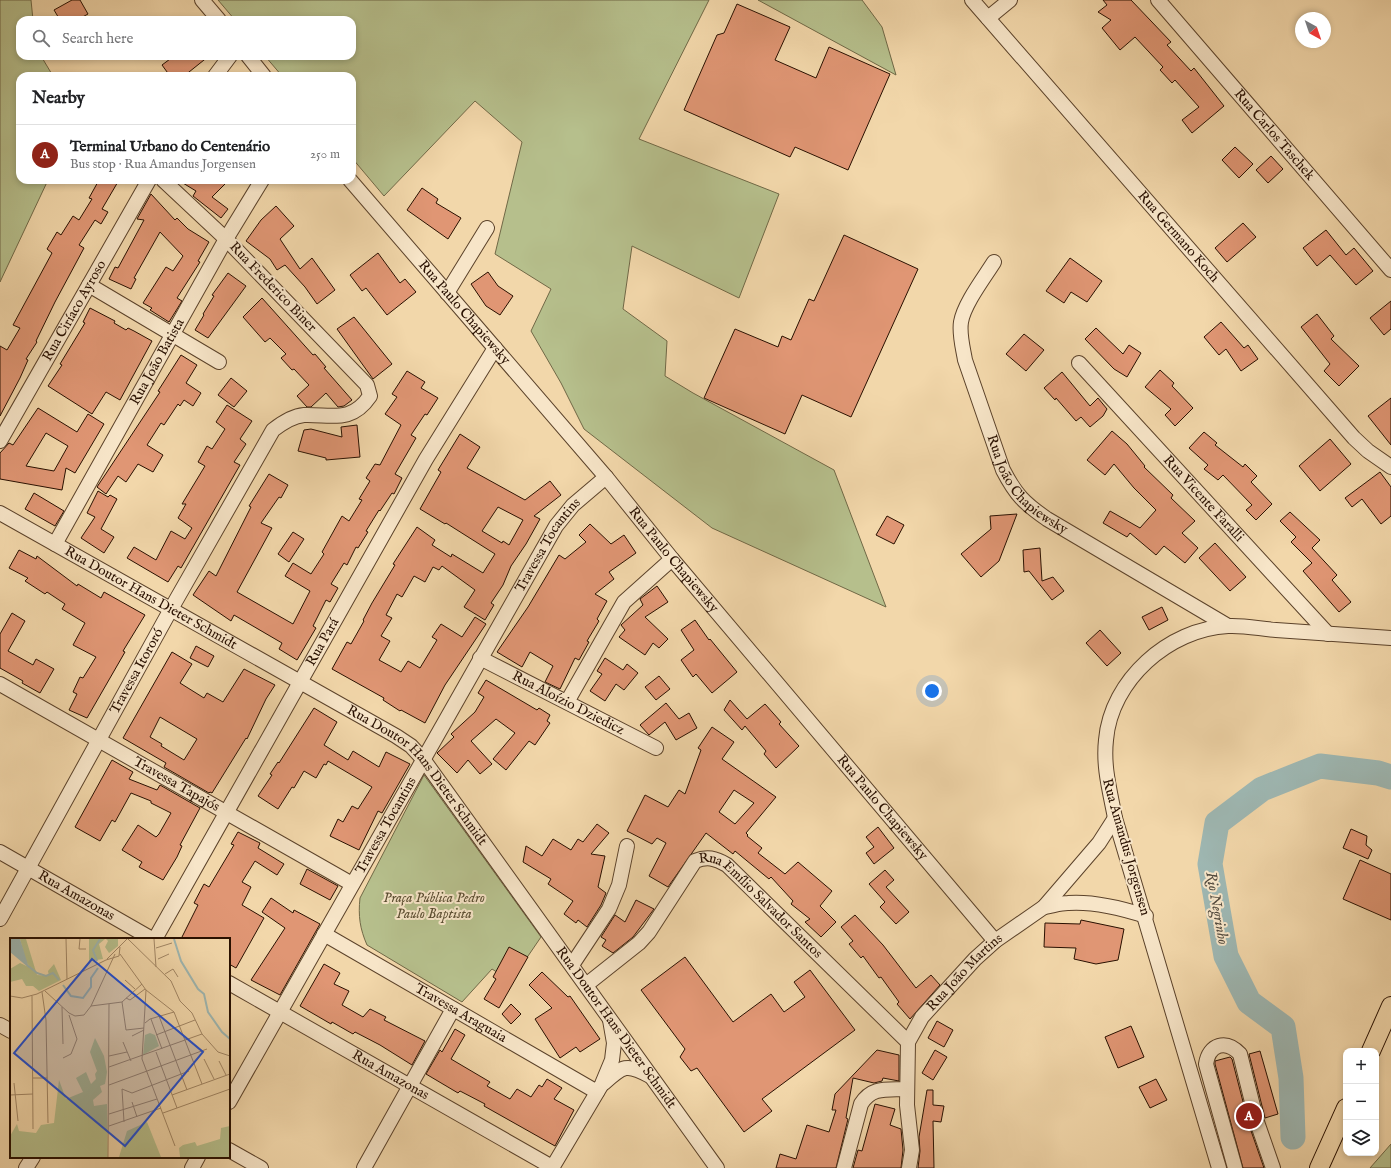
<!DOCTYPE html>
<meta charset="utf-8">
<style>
body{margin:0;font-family:"IM FELL English",serif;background:#f2f2f2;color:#202124}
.controls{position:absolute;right:12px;bottom:12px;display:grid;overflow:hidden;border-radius:8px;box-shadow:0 2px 6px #0003}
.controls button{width:36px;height:36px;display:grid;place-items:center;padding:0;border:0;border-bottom:1px solid #e0e0e0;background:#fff;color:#202124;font:20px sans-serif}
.compass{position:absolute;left:1295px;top:12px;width:36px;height:36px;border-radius:50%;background:#fff;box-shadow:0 2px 6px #0003;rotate:140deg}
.you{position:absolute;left:932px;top:691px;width:14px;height:14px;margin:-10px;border:3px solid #fff;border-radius:50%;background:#1a73e8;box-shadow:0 0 0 6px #1a73e833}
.badge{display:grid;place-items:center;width:26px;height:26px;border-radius:50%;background:#8f2418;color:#fff;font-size:13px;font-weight:700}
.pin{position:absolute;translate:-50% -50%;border:2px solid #fff;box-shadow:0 1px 4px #0006}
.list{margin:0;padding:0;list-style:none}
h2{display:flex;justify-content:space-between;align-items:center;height:52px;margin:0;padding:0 16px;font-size:17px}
h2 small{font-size:13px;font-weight:400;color:#757577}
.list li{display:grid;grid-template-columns:26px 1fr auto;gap:12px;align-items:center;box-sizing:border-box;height:60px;padding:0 16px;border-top:1px solid #e0e0e0}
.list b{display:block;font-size:15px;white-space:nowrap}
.list p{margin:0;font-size:13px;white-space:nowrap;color:#757577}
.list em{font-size:13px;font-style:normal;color:#757577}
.icon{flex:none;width:22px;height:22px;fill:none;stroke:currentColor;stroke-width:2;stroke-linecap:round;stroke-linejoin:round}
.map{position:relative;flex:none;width:1391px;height:1168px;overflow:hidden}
.search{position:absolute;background:#fff;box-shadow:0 2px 6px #0003;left:16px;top:16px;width:340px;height:44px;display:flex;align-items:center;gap:10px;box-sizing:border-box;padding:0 14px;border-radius:12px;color:#757577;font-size:15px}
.panel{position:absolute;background:#fff;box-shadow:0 2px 6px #0003;left:16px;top:72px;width:340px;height:112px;border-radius:12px}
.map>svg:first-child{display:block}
</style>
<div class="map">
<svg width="1391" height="1168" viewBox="0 0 1391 1168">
<rect width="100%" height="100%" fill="#f2d7aa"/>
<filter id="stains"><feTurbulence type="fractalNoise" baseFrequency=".005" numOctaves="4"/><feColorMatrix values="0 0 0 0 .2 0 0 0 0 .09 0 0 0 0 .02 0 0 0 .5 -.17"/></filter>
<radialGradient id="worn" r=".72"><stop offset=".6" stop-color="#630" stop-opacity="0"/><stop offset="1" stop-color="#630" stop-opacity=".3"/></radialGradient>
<g fill="#b6bf8c" stroke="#706846">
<polygon points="0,0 31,0 33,20 20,20 20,56 41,56 53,76 20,76 20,180 48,180 0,282"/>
<polygon points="218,0 709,0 639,139 779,194 739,298 632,246 623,309 667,341 665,376 693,393 834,470 886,607 712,528 584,429 561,383 531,331 551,289 495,254 522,142 475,101 384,196 352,158 352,76 282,76 265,56 352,56 352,20 235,20"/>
<polygon points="758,0 862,0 882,27 896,75"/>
<path d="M424,775L541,937L511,981L492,969L462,1002L367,945C360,929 358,916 360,898Z"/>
<polygon points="1391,1144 1391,1168 1370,1168"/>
</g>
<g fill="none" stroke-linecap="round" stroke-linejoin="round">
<polyline stroke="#9eb7b2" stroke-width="25" points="1293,1137 1291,1078 1283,1027 1249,1002 1226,956 1210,864 1217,823 1262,789 1320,766 1378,773 1391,777"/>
</g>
<g fill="#e09674" stroke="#291000" fill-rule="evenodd">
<polygon points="72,0 80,0 88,14 77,20 60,20 54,10"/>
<polygon points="1103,0 1131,0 1171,42 1167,45 1191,71 1194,68 1224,106 1192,133 1182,120 1199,107 1175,80 1172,83 1160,70 1163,67 1135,37 1120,50 1102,28 1111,20 1098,12 1107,5"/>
<polygon points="737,4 790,27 775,60 816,78 829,47 890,74 848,170 795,147 790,157 684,110 717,35 724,33"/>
<polygon points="174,56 209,56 184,76 170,76 162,65"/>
<polygon points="1235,147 1253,164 1239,178 1222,160"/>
<polygon points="1271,156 1283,169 1268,183 1256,170"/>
<polygon points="99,180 119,180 102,209 108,212 101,224 95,220 79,245 84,248 55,302 36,341 37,342 26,359 28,360 20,378 0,416 0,346 7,350 20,328 13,325 52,253 47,249 57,232 61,235 73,216 79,220 92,199 89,198"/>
<polygon points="178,180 229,180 212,197 228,209 221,218 193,196 196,191"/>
<polygon points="422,188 438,199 436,203 461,218 448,239 407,210"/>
<polygon points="151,194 175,220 177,218 188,229 209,242 198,261 200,262 177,298 182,301 169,322 150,310 152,308 143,303 166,267 173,271 183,256 160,232 134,278 136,279 131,289 109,279 115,267 118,268 144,220 137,219"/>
<polygon points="276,206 294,226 280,239 300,269 312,258 335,290 317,304 305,287 285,265 277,270 270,259 246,241 261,220"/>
<polygon points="1243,223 1256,237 1227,262 1215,248"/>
<polygon points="1326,230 1346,255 1354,248 1373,271 1356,285 1330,255 1317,266 1303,248"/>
<polygon points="844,235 918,269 851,417 802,395 785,434 704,398 735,329 778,347 782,336 791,340 809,299 814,301"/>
<polygon points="378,253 400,283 405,279 416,292 387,315 366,288 362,291 350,275"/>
<polygon points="1070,258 1102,281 1087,302 1071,292 1064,303 1046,291"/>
<polygon points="488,272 498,286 513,296 500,315 486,306 471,284"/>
<polygon points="228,273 246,286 208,338 195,330 204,315 203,314 214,296 212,295"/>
<polygon points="262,298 313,355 315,354 326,367 324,368 352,400 344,406 338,407 326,393 311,407 307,407 297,396 309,385 294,369 292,370 281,358 286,354 270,338 265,342 243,317"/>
<polygon points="1391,301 1391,329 1384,335 1370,318"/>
<polygon points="90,308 115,321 114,323 126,330 128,328 134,331 152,341 120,400 106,392 92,414 48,386 62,365 60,364 85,323 83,322"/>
<polygon points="1317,314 1334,336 1331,339 1359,366 1339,386 1324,371 1330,364 1301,327"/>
<polygon points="354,317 392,364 373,379 337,329"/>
<polygon points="1221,322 1244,348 1248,345 1258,359 1241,371 1226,349 1219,355 1204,337"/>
<polygon points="1096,328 1123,354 1129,345 1141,353 1127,377 1114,369 1085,339"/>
<polygon points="1024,334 1044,350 1026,371 1006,354"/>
<polygon points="181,355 197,365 186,383 201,393 193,406 184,400 180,406 178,404 164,425 161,423 147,445 163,455 153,472 138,464 126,482 118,476 106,494 97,487 160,392 158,391"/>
<polygon points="1160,370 1174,383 1172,386 1193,408 1175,426 1165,415 1171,409 1145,387"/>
<polygon points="407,371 425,382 421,388 438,398 427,415 425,414 411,435 416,438 395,474 402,478 394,494 392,493 380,511 379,510 366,531 368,532 358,548 356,547 347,565 344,563 331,584 338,588 330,602 326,600 313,626 316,628 297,660 279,649 282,643 234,615 231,621 193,595 209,571 216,576 251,507 249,506 269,474 288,485 281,498 279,497 261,523 272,528 237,592 293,624 310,591 285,576 293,563 311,574 324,554 322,552 342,516 349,521 362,500 359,499 370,481 366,478 375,464 380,465 401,425 385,414 397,397 392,394"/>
<polygon points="1062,372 1090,406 1098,398 1107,409 1103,416 1090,427 1081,417 1076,421 1056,398 1055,400 1044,388"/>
<polygon points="231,378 247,391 234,407 218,395"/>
<polygon points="1391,398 1391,445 1368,416"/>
<polygon points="227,405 252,421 240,439 246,444 234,462 240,465 181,568 178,566 168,582 127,558 134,547 156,560 171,531 185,539 192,528 178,518 186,504 182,504 205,466 198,462 207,446 212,449 225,429 216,422"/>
<path d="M38,408L77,432L88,414L104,424L75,473L66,468L62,490L0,479V453L9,443L13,445ZM46,433L68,446L54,471L26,466Z"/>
<polygon points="357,425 360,457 326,460 326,458 298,451 304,430 311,429 342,437 341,427"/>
<polygon points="1112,431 1127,444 1145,466 1144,467 1173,495 1171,498 1195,521 1182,533 1198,548 1185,563 1164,546 1156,555 1130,533 1127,537 1103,523 1110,511 1140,528 1156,510 1134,488 1114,464 1105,475 1087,460"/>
<polygon points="1204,432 1217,443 1215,445 1243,467 1245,464 1257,476 1251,482 1272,504 1256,520 1246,510 1252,505 1223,475 1218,480 1204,469 1208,465 1189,448"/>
<path d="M460,434L480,447L467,468L525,500L550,481L561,495L534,516L540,519L526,544L511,566L503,585L491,603L494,605L485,620L464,607L475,590L442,566L439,570L433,567L425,582L414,576L402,597L397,594L386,615L392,618L381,636L390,641L379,660L401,672L408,661L420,668L437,640L432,637L441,624L462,637L475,617L486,624L445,685L425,723L401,710L400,711L383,700L384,698L332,669L347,642L351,644L364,621L363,620L372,603L395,565L393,564L417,527L435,540L432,545L451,557L452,554L483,573L495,554L446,523L445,524L420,509L441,472L438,470ZM498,507L523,520L509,545L503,541L502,543L482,531Z"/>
<polygon points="1330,439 1351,464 1320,491 1299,466"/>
<polygon points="1380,472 1391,487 1391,516 1381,524 1362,499 1352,507 1345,498"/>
<polygon points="98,491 108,497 110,495 117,499 101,529 114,537 104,553 81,538 95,517 87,513"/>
<polygon points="34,493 64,511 55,526 25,509"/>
<polygon points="1290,512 1320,540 1312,548 1337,575 1332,580 1351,602 1339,612 1303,571 1312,563 1291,542 1296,537 1280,521"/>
<polygon points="1017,514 999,561 981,577 961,554 991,529 990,516"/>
<polygon points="887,516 904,525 894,544 876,535"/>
<polygon points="590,524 611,544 624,535 636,553 609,572 614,579 595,594 607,601 597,619 599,621 587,641 589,642 579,660 575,658 560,689 545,682 553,666 530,652 522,667 497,652 528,607 559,555 565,559 586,542 579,535"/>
<polygon points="293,532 304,539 289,562 278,554"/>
<polygon points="1215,543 1246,577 1230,591 1199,558"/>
<polygon points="1040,548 1042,581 1053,577 1064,591 1052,600 1029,571 1024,572 1023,550"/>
<polygon points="19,550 36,559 37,556 77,586 78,584 101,598 104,592 145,615 123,651 125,652 87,718 69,710 77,694 73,692 80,677 83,678 96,657 73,645 85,623 62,609 65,604 47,592 45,594 25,581 28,578 9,568"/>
<polygon points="657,586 668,602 645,617 668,639 659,648 653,643 645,655 619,637 625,630 621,625 643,605 640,599"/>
<polygon points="1162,607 1168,620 1149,630 1142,617"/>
<polygon points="12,613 25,621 8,651 33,665 36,659 54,669 40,693 22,683 23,681 0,668 0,634"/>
<polygon points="695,620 709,640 710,639 737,672 712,693 696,674 693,677 681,660 694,650 681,630"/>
<polygon points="1100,630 1121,653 1107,666 1086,643"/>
<polygon points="196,646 214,656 208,667 190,658"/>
<path d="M172,652L192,664L180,683L204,698L207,693L223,702L244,669L275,685L266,699L247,739L246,738L212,793L210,792L209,793L164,767L166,763L123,738ZM160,717L197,739L184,760L161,746L162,744L150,737Z"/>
<polygon points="605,658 623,670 627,664 638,673 624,690 616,684 605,701 590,691 602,674 597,671"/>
<polygon points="659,676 670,689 656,700 645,687"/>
<polygon points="486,680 537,710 539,708 550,715 547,721 550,723 535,745 529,741 506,770 493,759 515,733 496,719 471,741 492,764 480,774 468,760 457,773 437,753 454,737 451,734 475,712 484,697 478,693"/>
<polygon points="730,700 747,719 765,704 781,722 779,724 799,746 776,768 764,754 766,751 745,726 742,730 724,710"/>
<polygon points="666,703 679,719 689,713 697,728 676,740 665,722 649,735 640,725"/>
<polygon points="314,708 337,722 324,745 348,760 353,751 379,767 386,752 410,764 382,813 378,811 359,850 330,836 338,819 343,822 352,806 358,809 372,787 328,761 326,765 324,764 316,778 304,771 294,788 292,787 278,809 258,796 272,775 270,774 278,762 279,763"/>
<path d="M712,727L734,742L722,759L776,797L746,833L748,835L747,836L762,848L758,853L785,874L798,862L832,891L820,906L836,922L821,937L805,922L810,919L791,904L793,901L771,877L769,879L735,851L733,854L706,833L668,887L649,876L666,843L657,838L652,844L627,831L645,795L668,807L679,790L685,794L701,750L698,748ZM734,790L754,803L735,824L719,812Z"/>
<polygon points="112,760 133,772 129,779 157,790 160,785 200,808 180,845 182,846 177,857 163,880 139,867 142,862 122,850 138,825 156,837 159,834 171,813 151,803 151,801 131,793 115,822 112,820 100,841 75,827"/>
<polygon points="597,824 609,833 591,854 605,856 598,887 606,893 601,905 587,927 578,920 576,923 564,914 573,901 548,884 551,879 523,862 526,846 542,856 553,839 571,850 578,839 583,842"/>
<polygon points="878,827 894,848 874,864 866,853 874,847 866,837"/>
<polygon points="1351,829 1367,836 1366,845 1372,850 1368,859 1343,848"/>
<polygon points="238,832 260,843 258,848 284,864 277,875 255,861 242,882 251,887 242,905 264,918 236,968 229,964 229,939 181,939 198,905 194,903 204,884 209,887 234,845 231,844"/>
<polygon points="1360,860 1391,874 1391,920 1343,899"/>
<polygon points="307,869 338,886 330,900 300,884"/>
<polygon points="885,870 894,880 886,887 909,912 896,924 880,907 885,902 869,884"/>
<polygon points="271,898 293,913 294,910 320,924 280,995 251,980 285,928 262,912"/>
<polygon points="636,900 654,909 633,937 613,953 602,946 606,940 601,937 615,915 625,922"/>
<polygon points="855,915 883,945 916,988 931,975 940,985 910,1019 897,1004 899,1002 881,977 879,978 863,956 861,958 849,944 853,941 841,927"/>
<polygon points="1081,920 1124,929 1118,960 1096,964 1074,959 1076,948 1044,947 1045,923 1080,924"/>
<polygon points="509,947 528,957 499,1008 484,999 496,979 493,977"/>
<polygon points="685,957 733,1022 771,994 784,1012 805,997 794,982 810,970 855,1030 762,1099 772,1111 744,1132 697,1068 691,1071 680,1057 685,1049 641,990"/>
<polygon points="324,964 340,973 334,984 349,991 342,1005 363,1017 370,1009 386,1017 384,1020 425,1041 412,1065 380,1045 355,1032 353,1034 332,1022 331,1024 300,1006"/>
<polygon points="542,972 568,997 570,996 600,1039 580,1052 576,1047 560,1058 535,1019 552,1008 529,985"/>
<polygon points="511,1004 521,1014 511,1024 502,1014"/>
<polygon points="937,1021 953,1030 944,1047 928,1038"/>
<polygon points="1131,1026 1144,1057 1118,1068 1105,1037"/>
<polygon points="455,1029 465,1035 451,1059 490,1082 487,1086 510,1099 517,1089 531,1097 539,1085 542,1087 547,1079 562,1088 554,1099 574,1110 555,1146 484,1106 485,1104 460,1091 458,1093 426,1074 440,1050 442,1052"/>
<polygon points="877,1050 899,1055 899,1081 883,1078 882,1081 874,1083 853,1078 846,1118 848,1119 836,1168 776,1168 780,1154 796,1159 807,1125 829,1132 836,1110 832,1110 835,1094"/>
<polygon points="935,1050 947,1057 933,1080 922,1073"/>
<polygon points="1260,1051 1278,1114 1265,1118 1249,1054"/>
<polygon points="1230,1057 1232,1059 1249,1125 1264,1168 1243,1168 1215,1064 1215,1061"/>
<polygon points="1156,1079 1167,1100 1150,1108 1139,1087"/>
<polygon points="927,1090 933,1090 933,1105 944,1106 941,1122 933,1121 934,1168 918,1168 920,1151 919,1137"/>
<polygon points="875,1104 895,1109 890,1125 901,1129 903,1150 901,1168 853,1168 858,1150 862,1151"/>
</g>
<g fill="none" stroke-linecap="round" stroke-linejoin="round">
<defs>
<g id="minor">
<polyline points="202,0 219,20"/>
<path id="s1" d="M972,0L1354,438L1368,451L1391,467"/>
<path id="s2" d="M1158,0L1391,270"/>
<polyline points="988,18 1010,0"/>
<polyline points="248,56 264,76"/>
<polyline points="215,76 230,56"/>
<path id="s3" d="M350,180L606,477L672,559L995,941"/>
<path id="s4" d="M994,262C984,278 964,304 961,322C959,334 963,348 965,360L1003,470C1016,495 1024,503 1047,519L1228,626"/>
<polyline points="89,285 219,362"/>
<polyline points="447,293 487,228"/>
<path id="s5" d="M1079,363L1328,634"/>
<path id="s6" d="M0,441L149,180"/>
<path id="s7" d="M0,513L396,736L411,746L423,759L717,1168"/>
<path id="s8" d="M55,544L226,239L262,180"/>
<path id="s9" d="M480,658L656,748"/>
<path id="s10" d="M0,684L352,884"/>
<polyline points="567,702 624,602 672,559"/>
<path id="s11" d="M0,852L152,939"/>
<path d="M1044,907C1052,906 1060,903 1068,903C1094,901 1121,908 1146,916"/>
<path id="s12" d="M0,919L171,609L273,430C282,423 293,416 304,415C331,414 351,424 370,396L367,385L226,239L163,180"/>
<path id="s13" d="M324,934L597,1092"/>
<path id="s14" d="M155,939L426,459L495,348"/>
<polyline points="572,965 609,909 619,885 627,846"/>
<path id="s15" d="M229,983L552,1167"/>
<path id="s16" d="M586,985L639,943L649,932L695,861C707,856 715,858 727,865L908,1042"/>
<polyline points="0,1025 11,1031"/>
<path d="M604,1083C623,1066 626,1063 650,1076"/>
<path id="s17" d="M229,1102L556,526L573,505L606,477"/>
<polyline points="229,1150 261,1168"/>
<polyline points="26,1168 33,1157"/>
<polyline points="192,1168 198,1157"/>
<polyline points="364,1168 453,1009"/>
<polyline points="552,1168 602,1084 612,1060 614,1043 610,1020"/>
<path d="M844,1168L861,1104C872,1086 887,1090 907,1089"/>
<path id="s18" d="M909,1168L912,1150L907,1105L908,1042L922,1017L975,959L995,941L1044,907L1099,843L1115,818"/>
<path d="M1219,1168L1115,818C1110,791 1103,767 1106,740C1111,680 1169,629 1228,626C1244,625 1261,629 1276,630C1315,633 1353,635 1391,638"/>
<path d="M1235,1168L1206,1064C1209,1044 1226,1039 1240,1054L1257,1122L1273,1168"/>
</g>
<g id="major">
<polyline points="1371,1051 1391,1006"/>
<polyline points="1319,1168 1346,1108"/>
</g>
</defs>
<use href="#minor" stroke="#5b422a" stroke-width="16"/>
<use href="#major" stroke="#291000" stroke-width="20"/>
<use href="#minor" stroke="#f7e5c8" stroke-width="14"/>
<use href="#major" stroke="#f2d7aa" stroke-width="18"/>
</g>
<g text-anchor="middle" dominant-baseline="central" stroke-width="4" stroke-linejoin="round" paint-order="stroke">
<g font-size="14" fill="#291000" stroke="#f7e5c8">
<text stroke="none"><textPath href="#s2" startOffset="178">Rua Carlos Taschek</textPath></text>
<text stroke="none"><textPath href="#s1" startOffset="314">Rua Germano Koch</textPath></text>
<text transform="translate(273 287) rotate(46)">Rua Frederico Biner</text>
<text stroke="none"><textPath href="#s6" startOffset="150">Rua Ciríaco Ayroso</textPath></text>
<text stroke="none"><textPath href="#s3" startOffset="175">Rua Paulo Chapiewsky</textPath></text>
<text stroke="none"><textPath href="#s8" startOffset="209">Rua João Batista</textPath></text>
<text stroke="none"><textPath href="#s4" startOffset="250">Rua João Chapiewsky</textPath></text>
<text stroke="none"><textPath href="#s5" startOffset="184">Rua Vicente Faralli</textPath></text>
<text stroke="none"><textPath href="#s17" startOffset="642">Travessa Tocantins</textPath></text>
<text stroke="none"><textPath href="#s3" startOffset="499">Rua Paulo Chapiewsky</textPath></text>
<text stroke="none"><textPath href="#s7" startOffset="173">Rua Doutor Hans Dieter Schmidt</textPath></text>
<text stroke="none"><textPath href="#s14" startOffset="341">Rua Pará</textPath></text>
<text stroke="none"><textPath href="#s12" startOffset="283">Travessa Itororó</textPath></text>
<text stroke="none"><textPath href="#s9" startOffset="99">Rua Aloízio Dziedicz</textPath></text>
<text stroke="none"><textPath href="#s7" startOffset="497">Rua Doutor Hans Dieter Schmidt</textPath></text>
<text stroke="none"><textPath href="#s10" startOffset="203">Travessa Tapajós</textPath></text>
<text stroke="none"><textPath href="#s3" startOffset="823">Rua Paulo Chapiewsky</textPath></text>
<text stroke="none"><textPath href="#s17" startOffset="318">Travessa Tocantins</textPath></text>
<text transform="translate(1126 847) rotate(74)">Rua Amandus Jorgensen</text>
<text stroke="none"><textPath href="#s11" startOffset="88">Rua Amazonas</textPath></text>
<text stroke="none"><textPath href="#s16" startOffset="251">Rua Emílio Salvador Santos</textPath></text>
<text stroke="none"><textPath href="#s18" startOffset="217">Rua João Martins</textPath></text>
<text stroke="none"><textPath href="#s13" startOffset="158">Travessa Araguaia</textPath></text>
<text stroke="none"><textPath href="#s7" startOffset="821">Rua Doutor Hans Dieter Schmidt</textPath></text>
<text stroke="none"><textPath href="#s15" startOffset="186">Rua Amazonas</textPath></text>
</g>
<g font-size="14" font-style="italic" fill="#5a4d31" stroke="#f7e5c8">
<text x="434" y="898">Praça Pública Pedro<tspan x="434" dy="16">Paulo Baptista</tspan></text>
</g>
<g font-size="15" font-style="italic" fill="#524a3e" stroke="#f7e5c8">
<text transform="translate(1217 908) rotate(80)">Rio Negrinho</text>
</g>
</g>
<g transform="translate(10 938)">
<rect width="220" height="220" fill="#f2d7aa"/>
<path d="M10,1H16L27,37L39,38L38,33L44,26L51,42L29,53L23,48H16L12,41L0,44V31L10,25L21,30L16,24ZM79,1H95L89,6L93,21L79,23ZM96,1H108V8L99,15L95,9L98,3ZM140,95L145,97L149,108L133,117L135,97ZM85,100L94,118L97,134L95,146L90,148L92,154L83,162L84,168L97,166L98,219H0V198L7,186L9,193L26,195L31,187L44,185L49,142L56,161L73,154L66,140L76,134L81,146L86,141L85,136L87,133L80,114ZM137,184L151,219H109L117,193ZM220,188V219H170L169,210L173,207L185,204L187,208L210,201L211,190Z" fill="#b6bf8c"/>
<path d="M0,1H10L19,30L0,14Z" fill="#9eb7b2"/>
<path fill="none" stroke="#9eb7b2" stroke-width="2" d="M164,1L171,23L188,51L194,56L198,74L212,94L220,101M87,23L83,12L90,1M17,27L27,35L36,38L43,35L49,42M53,47L61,58L73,60L81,49V40L88,30"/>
<path fill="none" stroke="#a28766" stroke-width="1" d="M56,1L57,41M70,1L69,11H76M118,1L161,43L170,63L182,75L192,96L208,114L220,118M144,1L146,29M146,10L162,5M110,16L136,52L132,121L165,208M97,21L117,1M148,21L159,16M155,36L163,31L168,39M115,42L125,51M136,52L164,74L192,146M35,53L59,75L65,78L74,77L81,68L105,16M32,54L36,82L38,185M0,58L12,60L27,56L96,22L109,18L110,9M22,58L23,191M116,60L120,62L135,51M112,64L116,92L134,90M81,68L112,64L132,46M52,69L53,106M149,78L177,152M141,81L152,111M135,85L140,81L164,74M146,97L185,82M122,98L134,92M113,104L121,123M146,114L167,170M99,118L117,114M53,120L61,116L67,101L59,77M194,121L204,141M209,123L216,137M99,129L192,96M23,140H37M4,145L8,183M99,147L197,111M0,157L23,156M162,157L220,136M122,164L127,179M153,175L220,151M99,176L147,161M114,184L112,151L122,155L179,133M99,188L151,170M98,219L99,66"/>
<path fill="#1d4ed8" fill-opacity="0.15" stroke="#1d4ed8" stroke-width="2" d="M82,21L193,114L115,208L4,115Z"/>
<rect width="220" height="220" fill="none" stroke="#291000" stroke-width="2"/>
</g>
<rect width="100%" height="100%" filter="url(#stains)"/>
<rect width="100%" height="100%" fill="url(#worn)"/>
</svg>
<div class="controls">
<button>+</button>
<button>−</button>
<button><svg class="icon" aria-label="layers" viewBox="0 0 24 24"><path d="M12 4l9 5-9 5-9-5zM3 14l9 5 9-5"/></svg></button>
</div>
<svg class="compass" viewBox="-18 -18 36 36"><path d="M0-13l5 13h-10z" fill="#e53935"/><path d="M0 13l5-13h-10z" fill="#757577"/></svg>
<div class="you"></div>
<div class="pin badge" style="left:1249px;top:1116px">A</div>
<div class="search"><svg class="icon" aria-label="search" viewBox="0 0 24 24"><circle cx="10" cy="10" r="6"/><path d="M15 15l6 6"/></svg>Search here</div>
<section class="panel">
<h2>Nearby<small></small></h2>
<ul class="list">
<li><span class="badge">A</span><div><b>Terminal Urbano do Centenário</b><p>Bus stop · Rua Amandus Jorgensen</p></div><em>250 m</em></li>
</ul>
</section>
</div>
